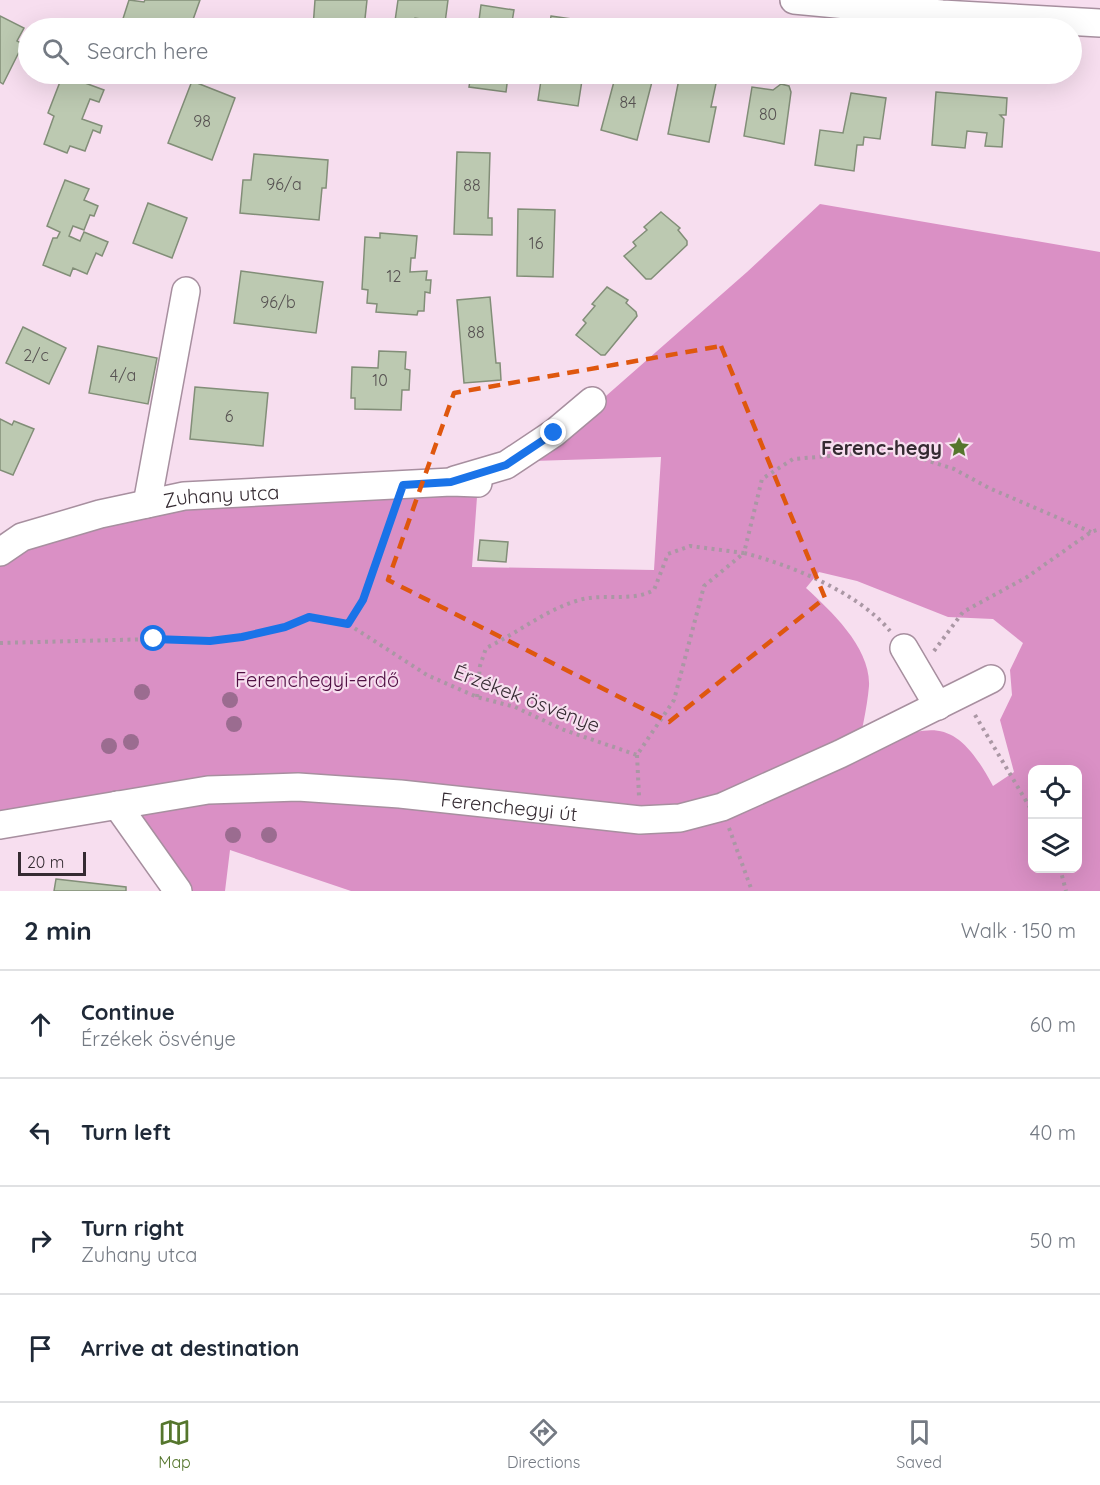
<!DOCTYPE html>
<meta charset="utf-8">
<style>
body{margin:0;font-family:Quicksand,sans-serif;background:#f6f6f7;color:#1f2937}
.controls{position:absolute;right:18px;bottom:18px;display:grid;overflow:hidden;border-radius:12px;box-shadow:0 6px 24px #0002}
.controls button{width:54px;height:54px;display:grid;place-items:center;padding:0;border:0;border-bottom:2px solid #e0e1e3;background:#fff;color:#1f2937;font:30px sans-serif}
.scale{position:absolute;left:18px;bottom:15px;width:68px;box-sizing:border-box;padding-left:6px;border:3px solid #352b32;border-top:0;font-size:16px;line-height:21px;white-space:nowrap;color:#352b32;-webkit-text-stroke:4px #f7deef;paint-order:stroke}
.stop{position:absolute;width:18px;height:18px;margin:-14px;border:4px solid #1a73e8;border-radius:50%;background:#fff}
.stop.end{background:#1a73e8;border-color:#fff;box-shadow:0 2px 6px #0008}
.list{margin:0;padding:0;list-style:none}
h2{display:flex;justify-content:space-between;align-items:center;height:78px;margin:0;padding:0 24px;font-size:26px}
h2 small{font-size:20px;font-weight:400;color:#747a83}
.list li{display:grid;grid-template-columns:39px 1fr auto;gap:18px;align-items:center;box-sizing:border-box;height:108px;padding:0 24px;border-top:2px solid #e0e1e3}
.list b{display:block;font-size:22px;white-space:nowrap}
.list p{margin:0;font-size:20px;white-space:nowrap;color:#747a83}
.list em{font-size:20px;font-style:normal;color:#747a83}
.icon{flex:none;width:33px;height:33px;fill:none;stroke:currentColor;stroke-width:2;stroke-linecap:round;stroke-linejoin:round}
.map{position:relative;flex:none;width:1100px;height:891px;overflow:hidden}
.search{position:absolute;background:#fff;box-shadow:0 6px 24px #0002;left:18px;right:18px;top:18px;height:66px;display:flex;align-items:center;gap:15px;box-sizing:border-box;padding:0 21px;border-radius:33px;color:#747a83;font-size:22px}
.sheet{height:510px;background:#fff}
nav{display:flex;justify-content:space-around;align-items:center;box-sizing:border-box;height:84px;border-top:2px solid #e0e1e3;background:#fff;font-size:16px;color:#747a83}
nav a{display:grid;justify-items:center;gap:3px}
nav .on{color:#55762d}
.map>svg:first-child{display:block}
</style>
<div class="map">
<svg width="1100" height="891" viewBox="0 0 1100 891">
<rect width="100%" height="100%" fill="#f7deef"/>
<path fill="#da90c5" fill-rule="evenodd" d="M820,204L1100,252V891H351L230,850L225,891H178L117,805L0,825V552L100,514L478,483L472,567L654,570L661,457L532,461L747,272ZM819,572L857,581L948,617L993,619L1023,643L1010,670L1012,695L1000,720L1014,772L993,786C952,709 926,725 857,755C861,733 867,709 869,686C871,648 831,611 806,588ZM1032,770H1078V868H1032Z"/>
<g fill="#bcc9b1" stroke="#828e78" stroke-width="1.5">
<polygon points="129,0 144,2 145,0 200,0 190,28 120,28"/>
<polygon points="315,0 367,0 364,28 313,28"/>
<polygon points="398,0 448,0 445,23 415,18 414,23 395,21"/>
<polygon points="481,5 514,10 511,28 478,28"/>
<polygon points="0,16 24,28 17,41 23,44 3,84 0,82"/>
<polygon points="551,16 592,22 591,28 549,28"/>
<polygon points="63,74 87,76 85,83 104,90 99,102 90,99 82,119 102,126 100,133 93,130 85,151 70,146 67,153 44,144 54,116 48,113"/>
<polygon points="471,74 505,74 508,76 506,92 469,87"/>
<polygon points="542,74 583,74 578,106 538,100"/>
<polygon points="616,74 654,74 637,140 601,130"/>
<polygon points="680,74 718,74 711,107 716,107 709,142 668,134"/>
<polygon points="192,81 235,98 212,160 168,143"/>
<polygon points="781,84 789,86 791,92 784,144 744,136 752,87 773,90"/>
<polygon points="936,92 1007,98 1006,115 1000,115 1004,119 1002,147 985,146 987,133 967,131 965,148 932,145"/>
<polygon points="851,93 886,98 880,139 864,137 863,145 857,145 854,171 815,165 820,130 843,133"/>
<polygon points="457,152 490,153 488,218 492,218 492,235 454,234"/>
<polygon points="254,154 328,160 326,188 322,188 319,220 240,213 243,180 251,180"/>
<polygon points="65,180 89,189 84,200 98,206 94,216 90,215 84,230 73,226 69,236 80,241 84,232 108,242 102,256 96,253 87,274 73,268 70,276 43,265 53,238 57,238 60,232 47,226"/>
<polygon points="148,203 187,218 172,258 133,243"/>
<polygon points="518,209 555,210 553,277 517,276"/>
<polygon points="661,212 680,228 678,230 687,241 687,245 651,279 646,279 624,256 636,246 633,242 647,230 644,227"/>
<polygon points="380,233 417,236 415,258 411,258 410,272 427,271 426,280 431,280 430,293 425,292 424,311 418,311 417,315 376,312 377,304 367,303 368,290 362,289 365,237 380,238"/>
<polygon points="241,271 323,282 316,333 234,323"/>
<polygon points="607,287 628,300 626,303 636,312 637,316 605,355 601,355 576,335 586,323 583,320 595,306 592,304"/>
<polygon points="490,297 496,363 500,363 501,380 464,383 457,300"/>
<polygon points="23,327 66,348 49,384 6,363"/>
<polygon points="98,346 157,358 148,404 89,393"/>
<polygon points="379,351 406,352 405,369 410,370 409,390 402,390 401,410 355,409 355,398 351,398 352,367 378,368"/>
<polygon points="195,387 268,393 263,446 190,439"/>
<polygon points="0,419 12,425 14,421 34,429 13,475 0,470"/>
<polygon points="480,540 508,542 506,562 478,560"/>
<polygon points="56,879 126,887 126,891 54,891"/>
</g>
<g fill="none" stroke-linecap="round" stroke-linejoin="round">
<defs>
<g id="minor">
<polyline points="794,0 942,14 1100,23"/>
<polyline points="455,480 506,465 554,433 592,401"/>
<polyline points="147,504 186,291"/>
<path id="s1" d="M0,552L22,537L100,514L184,496L451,482L478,483"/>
<polyline points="904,648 938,706"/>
<polyline points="117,805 178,891"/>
<path id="s2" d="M0,825L208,790L298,787L400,794L640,820L680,818L722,807L840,754L991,679"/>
</g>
</defs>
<use href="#minor" stroke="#a78f9f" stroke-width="30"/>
<g stroke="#aa97a4" stroke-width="4" stroke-dasharray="3 4.5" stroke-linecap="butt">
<polyline points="348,624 363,600 395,508"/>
<path d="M0,643L154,639L210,641L285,627L309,617L348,624L427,675L477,697L515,707L564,730L637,755L674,700L704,586L744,553C791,565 859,593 890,631"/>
<polyline points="934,651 963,612 1027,577 1091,532 1100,529"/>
<path d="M477,697L480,666L486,648C518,633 542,612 576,601C602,592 630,603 654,590L668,554L690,546L744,553L762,479L793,459L877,452L913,456L954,469L989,488L1091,532"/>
<polyline points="975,715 1032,811"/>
<polyline points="637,755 639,796"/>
<polyline points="729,828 752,891"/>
<polyline points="1060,868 1066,891"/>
</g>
<use href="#minor" stroke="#fff" stroke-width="27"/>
</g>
<g fill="#9b6c90">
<circle cx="142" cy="692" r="8"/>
<circle cx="230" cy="700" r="8"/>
<circle cx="234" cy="724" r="8"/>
<circle cx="131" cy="742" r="8"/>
<circle cx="109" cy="746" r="8"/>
<circle cx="233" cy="835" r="8"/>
<circle cx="269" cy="835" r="8"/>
</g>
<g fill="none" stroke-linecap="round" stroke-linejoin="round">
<polyline stroke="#1a73e8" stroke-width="8" points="154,639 210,641 242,637 285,627 309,617 348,624 363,600 403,485 451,482 506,465 554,433"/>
</g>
<path fill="none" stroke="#df570e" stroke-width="4.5" stroke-dasharray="12 8" stroke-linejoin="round" d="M721,346L825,598L669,722L388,580L454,393Z"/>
<defs>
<symbol id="sight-bare" viewBox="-9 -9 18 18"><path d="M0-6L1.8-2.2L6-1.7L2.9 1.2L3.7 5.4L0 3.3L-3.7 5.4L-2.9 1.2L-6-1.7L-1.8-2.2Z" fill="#55762d" stroke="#f7deef" stroke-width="2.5" paint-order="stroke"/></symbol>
</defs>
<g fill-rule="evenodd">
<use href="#sight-bare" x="944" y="432" width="30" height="30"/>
</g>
<g text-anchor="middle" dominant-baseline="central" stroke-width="4.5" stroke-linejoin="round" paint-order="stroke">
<g font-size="16" fill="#575252">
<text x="628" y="102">84</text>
<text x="768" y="114">80</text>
<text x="202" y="121">98</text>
<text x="284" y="184">96/a</text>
<text x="472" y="185">88</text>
<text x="536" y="243">16</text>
<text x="394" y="276">12</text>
<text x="278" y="302">96/b</text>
<text x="476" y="332">88</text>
<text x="36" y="355">2/c</text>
<text x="123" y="375">4/a</text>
<text x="380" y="380">10</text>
<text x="229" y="416">6</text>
</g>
<g font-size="20" font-weight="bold" fill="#352b32" stroke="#f7deef" text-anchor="end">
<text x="942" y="447">Ferenc-hegy</text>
</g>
<g font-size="20" fill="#352b32" stroke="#f7deef">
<text stroke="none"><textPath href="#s1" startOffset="231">Zuhany utca</textPath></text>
<text transform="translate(527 698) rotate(21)">Érzékek ösvénye</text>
<text stroke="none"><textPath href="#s2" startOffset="513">Ferenchegyi út</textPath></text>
</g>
<g font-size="20" fill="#4f0e42" stroke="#f7deef">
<text x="317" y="679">Ferenchegyi-erdő</text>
</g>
</g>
</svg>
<div class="controls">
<button><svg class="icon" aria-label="locate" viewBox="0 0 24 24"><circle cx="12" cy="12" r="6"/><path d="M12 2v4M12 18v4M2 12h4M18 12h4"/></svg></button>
<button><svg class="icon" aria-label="layers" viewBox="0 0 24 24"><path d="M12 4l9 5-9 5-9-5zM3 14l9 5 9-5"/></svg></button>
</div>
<div class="scale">20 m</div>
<div class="stop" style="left:154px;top:639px"></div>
<div class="stop end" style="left:554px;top:433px"></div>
<div class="search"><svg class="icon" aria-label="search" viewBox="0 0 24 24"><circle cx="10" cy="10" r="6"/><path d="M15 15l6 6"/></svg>Search here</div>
</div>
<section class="sheet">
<h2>2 min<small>Walk · 150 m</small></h2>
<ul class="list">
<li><svg class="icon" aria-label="ahead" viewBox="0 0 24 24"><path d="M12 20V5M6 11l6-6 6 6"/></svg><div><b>Continue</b><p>Érzékek ösvénye</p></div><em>60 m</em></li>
<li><svg class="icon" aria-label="left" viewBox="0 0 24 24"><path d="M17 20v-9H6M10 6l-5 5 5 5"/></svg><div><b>Turn left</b></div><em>40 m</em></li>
<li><svg class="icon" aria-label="right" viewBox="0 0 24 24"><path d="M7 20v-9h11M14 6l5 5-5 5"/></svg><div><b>Turn right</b><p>Zuhany utca</p></div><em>50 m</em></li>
<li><svg class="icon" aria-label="arrive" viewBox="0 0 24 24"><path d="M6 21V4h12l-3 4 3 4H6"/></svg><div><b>Arrive at destination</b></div></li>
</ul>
</section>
<nav>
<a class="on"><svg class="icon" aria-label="map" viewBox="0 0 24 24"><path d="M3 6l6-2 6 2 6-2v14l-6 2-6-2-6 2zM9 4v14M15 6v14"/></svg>Map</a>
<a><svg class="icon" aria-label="directions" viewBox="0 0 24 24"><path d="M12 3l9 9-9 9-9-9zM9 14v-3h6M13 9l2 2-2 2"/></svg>Directions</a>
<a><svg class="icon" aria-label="saved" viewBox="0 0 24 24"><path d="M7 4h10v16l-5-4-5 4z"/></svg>Saved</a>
</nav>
